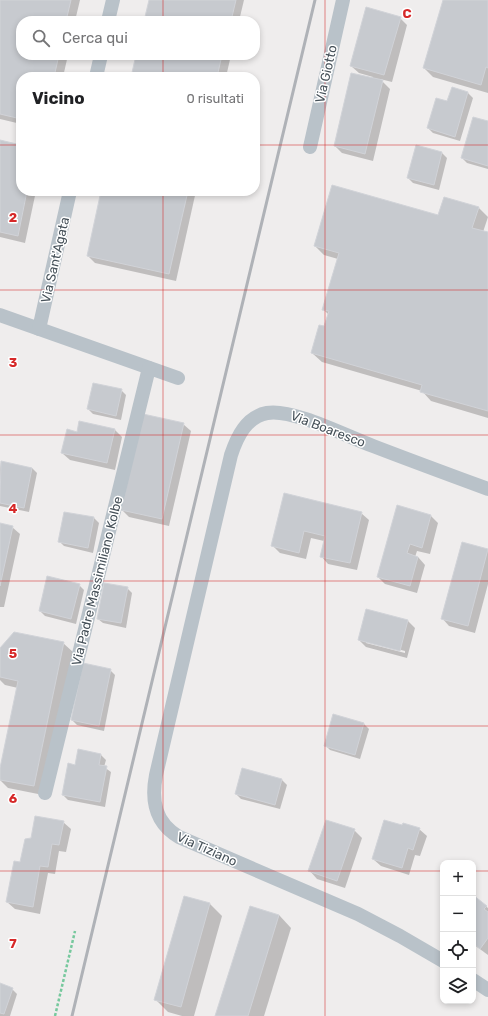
<!DOCTYPE html>
<html lang="it">
<meta charset="utf-8">
<style>
body{margin:0;font-family:Rubik,sans-serif;background:#f6f6f6;color:#202124}
.controls{position:absolute;right:12px;bottom:12px;display:grid;overflow:hidden;border-radius:8px;box-shadow:0 2px 6px #0003}
.controls button{width:36px;height:36px;display:grid;place-items:center;padding:0;border:0;border-bottom:1px solid #e0e0e0;background:#fff;color:#202124;font:20px sans-serif}
.list{margin:0;padding:0;list-style:none}
h2{display:flex;justify-content:space-between;align-items:center;height:52px;margin:0;padding:0 16px;font-size:17px}
h2 small{font-size:13px;font-weight:400;color:#757577}
.icon{flex:none;width:22px;height:22px;fill:none;stroke:currentColor;stroke-width:2;stroke-linecap:round;stroke-linejoin:round}
.map{position:relative;flex:none;width:488px;height:1016px;overflow:hidden}
.search{position:absolute;background:#fff;box-shadow:0 2px 6px #0003;left:16px;top:16px;width:244px;height:44px;display:flex;align-items:center;gap:10px;box-sizing:border-box;padding:0 14px;border-radius:16px;color:#757577;font-size:15px}
.panel{position:absolute;background:#fff;box-shadow:0 2px 6px #0003;left:16px;top:72px;width:244px;height:124px;border-radius:16px}
.map>svg:first-child{display:block}
</style>
<div class="map">
<svg width="488" height="1016" viewBox="0 0 488 1016">
<rect width="100%" height="100%" fill="#efeded"/>
<g fill="#0003" fill-rule="evenodd">
<polygon points="0,0 80,0 75,21 21,21 21,55 68,55 63,77 21,77 21,124 0,119"/>
<polygon points="150,0 244,0 239,21 145,21"/>
<polygon points="444,0 488,0 488,93 433,77 424,68"/>
<polygon points="400,18 407,25 392,82 380,79 390,89 373,161 342,153 335,146 373,77 359,73 351,66"/>
<polygon points="137,55 231,55 226,77 132,77"/>
<polygon points="452,89 468,93 473,98 460,141 433,133 428,128 448,103"/>
<polygon points="488,122 488,169 467,163 462,158"/>
<polygon points="0,141 21,146 21,191 36,191 25,243 0,237"/>
<polygon points="417,147 442,153 447,158 439,190 413,183 408,178"/>
<polygon points="102,191 196,191 176,281 95,263 88,256"/>
<polygon points="478,207 488,217 483,232 488,233 488,418 431,401 422,391 322,362 312,353 325,328 329,315 323,309 338,259 324,255 315,246"/>
<polygon points="121,390 126,395 121,420 93,414 88,409"/>
<polygon points="183,424 191,431 169,526 129,517 122,510"/>
<polygon points="115,430 122,437 115,470 70,460 62,453 78,433"/>
<polygon points="1,462 32,468 37,473 29,512 0,506 0,469"/>
<polygon points="285,494 361,513 369,520 357,570 328,564 321,556 324,541 311,538 306,559 280,553 273,546"/>
<polygon points="398,506 431,516 438,523 430,554 417,551 415,557 418,557 425,565 417,593 385,584 378,577"/>
<polygon points="94,518 99,523 93,553 64,546 59,541"/>
<polygon points="0,524 12,527 20,534 4,607 0,607"/>
<polygon points="463,543 488,550 488,584 475,633 449,626 442,618"/>
<polygon points="79,585 84,590 76,624 45,616 40,611"/>
<polygon points="127,588 132,593 126,628 103,623 98,619"/>
<path d="M367,610L408,621L415,628L407,658L366,647L359,640ZM366,641L405,651V653L366,643Z"/>
<polygon points="63,643 73,652 43,795 8,788 0,780 0,773 18,688 5,685 0,680 0,652"/>
<polygon points="110,670 115,675 104,731 77,725 72,720"/>
<polygon points="364,724 369,729 360,759 330,750 325,745"/>
<polygon points="101,755 106,760 104,767 111,772 105,807 68,800 63,795 76,766"/>
<polygon points="243,769 282,780 287,785 280,809 241,799 236,794"/>
<polygon points="63,822 71,829 66,852 59,851 55,874 48,873 40,914 15,909 7,902 21,863 32,839"/>
<polygon points="403,826 419,829 427,836 420,856 415,855 409,875 381,866 373,859"/>
<polygon points="354,830 362,838 345,888 317,879 310,871"/>
<polygon points="185,897 210,904 222,916 194,1016 182,1016 168,1012 156,1000"/>
<polygon points="473,897 488,908 488,955 473,944"/>
<polygon points="279,915 291,928 264,1016 216,1016"/>
<polygon points="0,984 12,989 17,994 10,1016 0,1016"/>
</g>
<g fill="#c7cacf" stroke="#d1d3d8">
<polygon points="0,0 71,0 66,21 21,21 21,55 59,55 54,77 21,77 21,119 0,114"/>
<polygon points="149,0 236,0 231,21 144,21"/>
<polygon points="443,0 488,0 488,68 486,67 481,85 423,68"/>
<polygon points="366,7 401,17 384,75 350,66"/>
<polygon points="136,55 222,55 217,77 131,77"/>
<polygon points="351,73 383,80 365,154 334,146"/>
<polygon points="452,87 468,92 455,137 427,128 436,98 447,101"/>
<polygon points="473,117 488,121 488,166 461,158"/>
<polygon points="0,140 21,145 21,191 27,191 18,236 0,232"/>
<polygon points="416,145 442,152 434,185 407,178"/>
<polygon points="332,185 438,215 444,197 479,207 472,228 488,232 488,411 420,392 422,385 311,353 319,325 324,326 329,311 322,310 339,253 314,246"/>
<polygon points="101,191 188,191 169,274 87,256"/>
<polygon points="93,383 122,389 116,416 87,409"/>
<polygon points="143,414 184,423 162,519 121,510"/>
<polygon points="79,421 115,429 107,463 61,453 67,429 77,432"/>
<polygon points="1,461 32,468 24,508 0,503"/>
<polygon points="284,493 362,512 350,563 320,557 325,536 304,531 299,553 271,546"/>
<polygon points="397,505 431,515 422,548 410,544 407,553 418,557 410,586 377,577"/>
<polygon points="64,512 94,517 88,548 58,542"/>
<polygon points="0,523 13,526 0,586"/>
<polygon points="462,542 488,549 468,626 441,619"/>
<polygon points="47,576 80,584 71,619 39,611"/>
<polygon points="104,583 128,587 121,623 97,619"/>
<polygon points="366,609 408,620 400,651 358,640"/>
<polygon points="14,632 64,642 34,786 0,780 0,768 18,681 0,677 0,648"/>
<polygon points="83,663 111,669 99,726 71,720"/>
<polygon points="333,714 364,723 355,755 324,746"/>
<polygon points="78,749 101,754 99,765 107,766 100,802 62,795 68,763 75,765"/>
<polygon points="242,768 282,779 275,805 235,794"/>
<polygon points="35,816 64,821 59,845 52,844 48,867 40,866 33,907 6,902 14,861 20,862 25,839 31,838"/>
<polygon points="326,820 355,829 337,881 308,871"/>
<polygon points="384,820 402,825 403,823 420,828 413,850 408,848 402,868 372,859"/>
<polygon points="473,895 487,906 484,909 488,912 488,938 480,949 473,943"/>
<polygon points="184,896 210,903 181,1007 154,1000"/>
<polygon points="250,906 279,915 248,1016 215,1016"/>
<polygon points="0,983 13,988 4,1014 0,1013"/>
</g>
<g fill="none" stroke-linecap="round" stroke-linejoin="round">
<polyline stroke="#76c89d" stroke-width="2.5" stroke-dasharray="3 2" stroke-linecap="butt" points="55,1016 75,931"/>
<g stroke="#b9c2c9" stroke-width="14">
<polyline points="108,21 113,0"/>
<polyline points="96,77 101,55"/>
<polyline points="310,147 343,0"/>
<polyline points="0,315 178,378"/>
<polyline points="39,329 70,191"/>
<polyline points="45,793 149,368"/>
<path d="M443,961L400,936L358,914L179,837C155,823 151,801 156,775L231,455C237,437 246,417 267,413C292,408 348,437 373,446C412,461 450,475 488,489"/>
<polyline points="473,980 488,990"/>
</g>
<polyline stroke="#afb2b7" stroke-width="3" points="72,1016 315,0"/>
</g>
<path fill="none" stroke="#d62828" stroke-width="1" stroke-opacity="0.55" d="M163,0V21M325,0V1016M163,55V77M0,145H21M255,145H488M163,191V1016M0,290H488M0,435H488M0,581H488M0,726H488M0,871H443M473,871H488"/>
<g text-anchor="middle" dominant-baseline="central" stroke-width="3" stroke-linejoin="round" paint-order="stroke">
<g font-size="13" fill="#465159" stroke="#fff">
<text transform="translate(326 74) rotate(-77)">Via Giotto</text>
<text transform="translate(55 260) rotate(-77)">Via Sant'Agata</text>
<text transform="translate(328 429) rotate(21)">Via Boaresco</text>
<text transform="translate(97 581) rotate(-76)">Via Padre Massimiliano Kolbe</text>
<text transform="translate(207 849) rotate(24)">Via Tiziano</text>
</g>
</g>
<g font-size="13" text-anchor="middle" font-weight="bold" fill="#d62828" stroke="#fff" stroke-width="3" stroke-linejoin="round" paint-order="stroke">
<text x="407" y="18">C</text>
<text x="13" y="222">2</text>
<text x="13" y="367">3</text>
<text x="13" y="513">4</text>
<text x="13" y="658">5</text>
<text x="13" y="803">6</text>
<text x="13" y="948">7</text>
</g>
</svg>
<div class="controls">
<button>+</button>
<button>−</button>
<button><svg class="icon" aria-label="locate" viewBox="0 0 24 24"><circle cx="12" cy="12" r="6"/><path d="M12 2v4M12 18v4M2 12h4M18 12h4"/></svg></button>
<button><svg class="icon" aria-label="layers" viewBox="0 0 24 24"><path d="M12 4l9 5-9 5-9-5zM3 14l9 5 9-5"/></svg></button>
</div>
<div class="search"><svg class="icon" aria-label="search" viewBox="0 0 24 24"><circle cx="10" cy="10" r="6"/><path d="M15 15l6 6"/></svg>Cerca qui</div>
<section class="panel">
<h2>Vicino<small>0 risultati</small></h2>
<ul class="list">
</ul>
</section>
</div>
